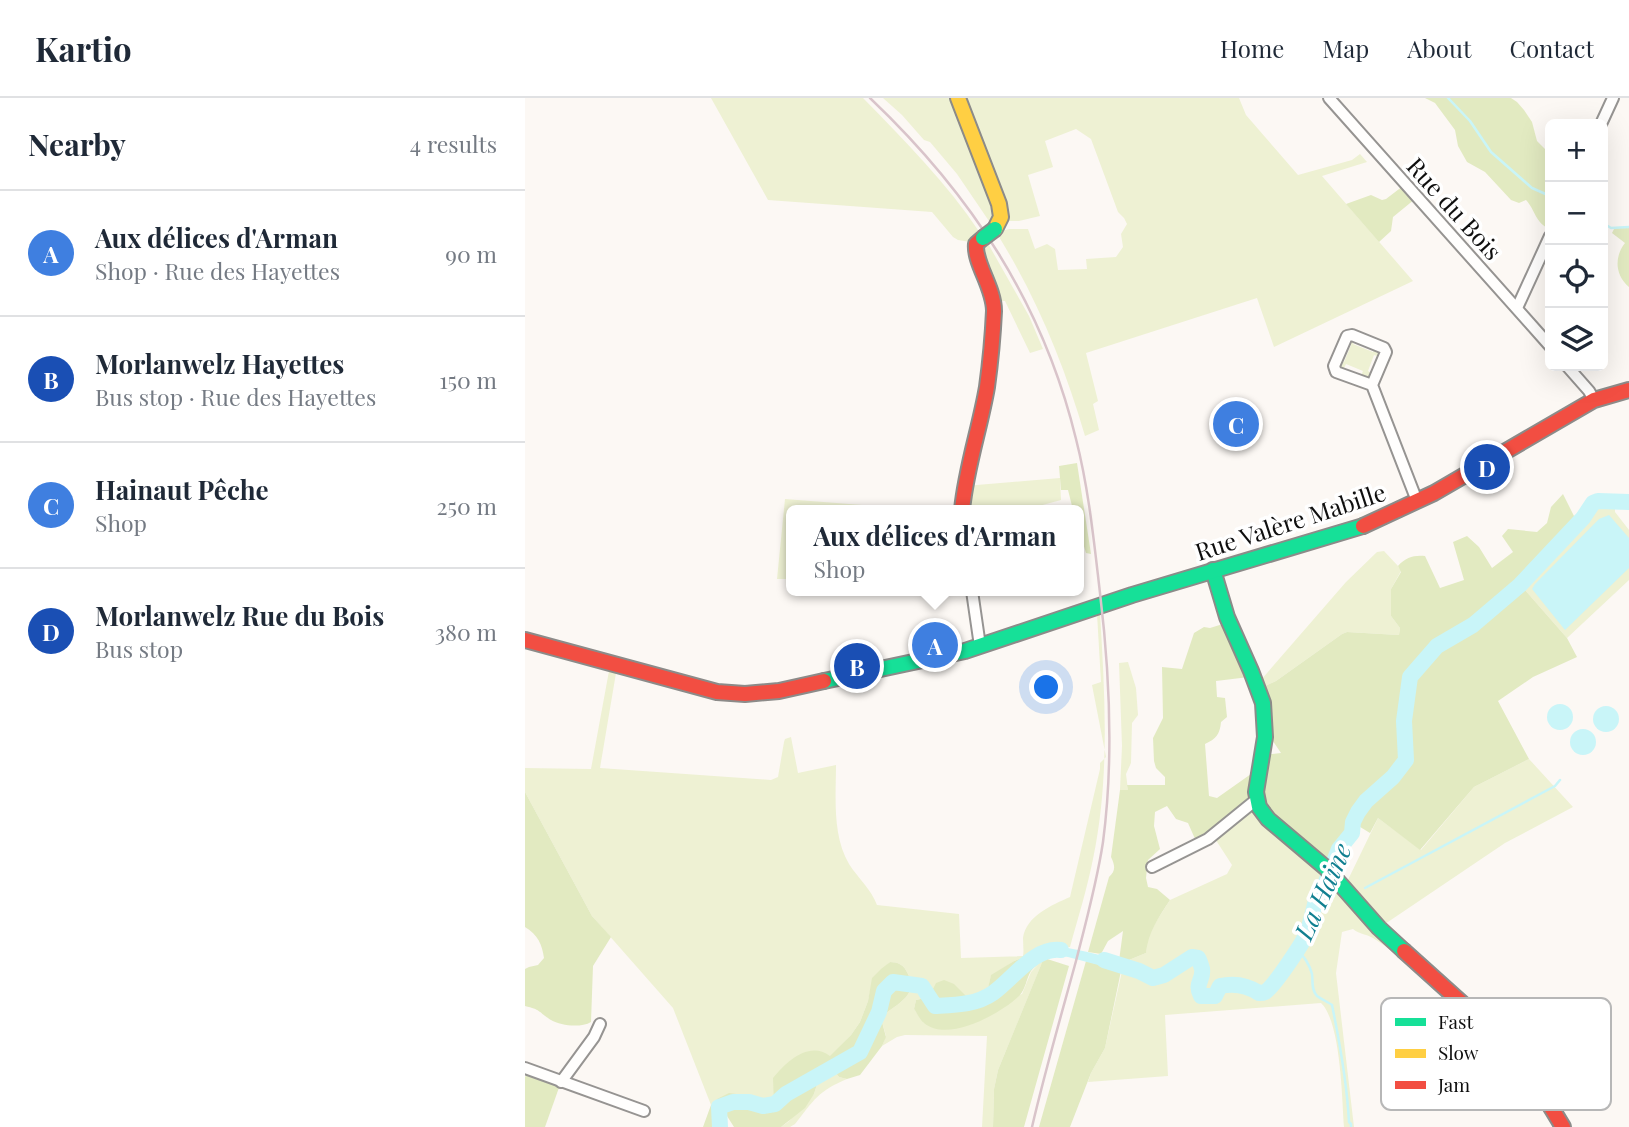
<!DOCTYPE html>
<meta charset="utf-8">
<style>
body{margin:0;font-family:"Playfair Display",serif;background:#f2f2f3;color:#1f2937}
.controls{position:absolute;right:21px;top:21px;display:grid;overflow:hidden;border-radius:10px;box-shadow:0 7px 28px #0002}
.controls button{width:63px;height:63px;display:grid;place-items:center;padding:0;border:0;border-bottom:2px solid #e0e1e3;background:#fff;color:#1f2937;font:35px sans-serif}
.you{position:absolute;left:522px;top:590px;width:24px;height:24px;margin:-18px;border:5px solid #fff;border-radius:50%;background:#1a73e8;box-shadow:0 0 0 10px #1a73e833}
.badge{display:grid;place-items:center;width:46px;height:46px;border-radius:50%;background:#db2777;color:#fff;font-size:23px;font-weight:700}
.pin{position:absolute;translate:-50% -50%;border:4px solid #fff;box-shadow:0 2px 7px #0006}
.popup{position:absolute;left:261px;top:407px;width:298px;height:91px;box-sizing:border-box;display:grid;place-content:center;border-radius:10px;background:#fff;filter:drop-shadow(0 2px 5px #0005);font-size:23px;white-space:nowrap;color:#747a83}
.popup b{font-size:26px;color:#1f2937}
.popup::after{content:'';position:absolute;left:50%;top:100%;margin-left:-14px;border:14px solid transparent;border-top-color:#fff}
.list{margin:0;padding:0;list-style:none}
h2{display:flex;justify-content:space-between;align-items:center;height:91px;margin:0;padding:0 28px;font-size:30px}
h2 small{font-size:23px;font-weight:400;color:#747a83}
.list li{display:grid;grid-template-columns:46px 1fr auto;gap:21px;align-items:center;box-sizing:border-box;height:126px;padding:0 28px;border-top:2px solid #e0e1e3}
.list b{display:block;font-size:26px;white-space:nowrap}
.list p{margin:0;font-size:23px;white-space:nowrap;color:#747a83}
.list em{font-size:23px;font-style:normal;color:#747a83}
.icon{flex:none;width:38px;height:38px;fill:none;stroke:currentColor;stroke-width:2;stroke-linecap:round;stroke-linejoin:round}
.map{position:relative;flex:none;width:1104px;height:1029px;overflow:hidden}
header{display:flex;align-items:center;gap:42px;box-sizing:border-box;height:98px;padding:0 35px;background:#fff;border-bottom:2px solid #e0e1e3}
header strong{font-size:33px}
nav{display:flex;gap:38px;margin-inline-start:auto;font-size:24px}
main{display:flex}
aside{flex:1;background:#fff}
.map>svg:first-child{display:block}
</style>
<header>
<strong>Kartio</strong>
<nav><a>Home</a><a>Map</a><a>About</a><a>Contact</a></nav>
</header>
<main>
<aside>
<h2>Nearby<small>4 results</small></h2>
<ul class="list">
<li><span class="badge" style="background:#3f7fe0">A</span><div><b>Aux délices d'Arman</b><p>Shop · Rue des Hayettes</p></div><em>90 m</em></li>
<li><span class="badge" style="background:#1a4fb4">B</span><div><b>Morlanwelz Hayettes</b><p>Bus stop · Rue des Hayettes</p></div><em>150 m</em></li>
<li><span class="badge" style="background:#3f7fe0">C</span><div><b>Hainaut Pêche</b><p>Shop</p></div><em>250 m</em></li>
<li><span class="badge" style="background:#1a4fb4">D</span><div><b>Morlanwelz Rue du Bois</b><p>Bus stop</p></div><em>380 m</em></li>
</ul>
</aside>
<div class="map">
<svg width="1104" height="1029" viewBox="0 0 1104 1029">
<rect width="100%" height="100%" fill="#fcf8f4"/>
<g fill="#eef1d3">
<path d="M186,0H338C380,43 422,85 455,135L445,144L433,142L428,139L407,114L243,102Z"/>
<path d="M358,0H714L721,17L773,77L827,62L835,56L842,64L797,78L888,183L749,249L732,200L561,255L573,303L568,306L574,332L560,338C539,266 511,198 471,134L485,131H503L510,151L522,146L530,151L533,172L562,171L561,161L591,159L598,149L596,136L602,126L599,120L593,114L566,41L551,31L520,43L528,69L503,77L515,118L494,123H484L480,113L468,129L432,76L405,44L399,42L377,17Z"/>
<polygon points="461,142 504,218 518,251 505,255 480,203 469,203 454,150"/>
<polygon points="831,240 828,246 848,254 850,249 856,251 855,259 849,257 843,273 848,276 845,281 835,280 838,273 821,266 818,272 813,270 815,263 819,264 826,247 821,245"/>
<polygon points="535,380 536,402 499,412 437,412 440,388"/>
<polygon points="260,401 350,408 349,412 266,412 266,481 252,481"/>
<polygon points="1090,406 1090,414 1104,432 1104,482 1042,540 1000,492 1051,436 1048,431 1049,418 1071,408"/>
<polygon points="859,453 873,468 876,473 866,491 866,518 875,530 874,537 822,534 817,536 751,583 738,589 736,582 821,484 852,454"/>
<path d="M575,515C580,598 585,680 568,761C562,791 553,820 545,849H525L489,863L466,878L461,899L447,904L406,892L404,899L391,902L389,911L399,925L497,896L506,874L519,860L473,972L469,991L468,1029H457L462,938L380,937L372,939L357,948L361,938L356,920C368,907 395,899 383,876C379,867 374,864 365,864L348,880L343,903L335,924L326,937L305,959L250,1006L238,1008L226,998L192,1001L186,1007L148,910L67,818L0,694V670L66,671L84,573L91,575L75,670L246,682L253,679L259,644L260,641L266,639L273,675L311,667C311,699 307,737 324,766C333,780 346,791 352,807L434,816L436,860L498,858C499,853 498,846 498,840C501,818 527,807 545,799L575,671V665L581,659L567,587L576,584L572,516Z"/>
<polygon points="603,564 611,590 613,617 607,625 606,665 601,676 603,692 595,692 597,648 594,565"/>
<polygon points="1004,661 1048,709 980,745 854,830 819,790 853,720 896,752 949,689"/>
<path d="M729,700L895,872C877,864 865,850 848,840C841,836 834,836 828,831L817,834L811,875L829,1029H819C817,1001 816,924 796,905L640,917L643,978L563,984L566,975L580,950L599,864L621,855L622,843L627,830L645,802L702,776L707,767L685,733Z"/>
<path d="M307,970L314,979L322,981C293,993 289,1002 270,1026L265,1029H256L263,1024L289,996L295,977Z"/>
</g>
<g fill="#e2eac1">
<path d="M900,0H986L992,4L999,12L1007,24L1012,43L1025,56V131C1010,125 1011,113 1001,102L994,105L986,102L960,74L942,64L933,48L930,32L910,5Z"/>
<polygon points="878,88 890,101 868,119 866,133 854,144 821,106 846,97 857,102 861,101"/>
<path d="M1090,129H1104V189C1090,177 1089,159 1100,145L1087,135Z"/>
<polygon points="552,365 566,456 561,455 554,432 554,412 548,412 543,392 536,392 534,368"/>
<path d="M1038,396L1049,418L1048,431L1051,435L1000,492L1042,540L1052,559L1008,579L973,603L1004,661L949,689L895,752L853,720L845,735L827,724L826,734L812,751L804,769L737,714L738,657L756,655L739,630L738,589L751,583L817,536L822,534L874,537L875,530L866,518V491L876,474L873,468C881,459 889,457 900,458L915,490L939,482L928,444L942,438L954,449L967,470L988,454L977,438L983,431L1012,434L1022,425L1026,409Z"/>
<path d="M701,525L724,579L691,583L692,599L700,600L702,619L696,624C695,636 691,641 680,646L684,698L692,700L726,676L732,678L729,700L671,743L663,725L651,721L642,708L630,714L629,728L635,751L623,762L621,780L623,789L632,791L645,802C634,819 623,834 621,855L599,864L594,863L598,833L583,843L576,856L563,854L584,779C591,773 590,767 586,759L595,692H603L602,687H640V679L631,670L629,663L628,640L638,620L637,569L657,571L669,535L679,529L685,530Z"/>
<path d="M0,694L67,818L86,839L68,868L66,924C56,930 36,928 26,922C13,914 17,912 0,908V871L4,869L13,867L19,860C17,846 13,837 0,829Z"/>
<path d="M515,853L519,860L544,868L499,1029H468L469,991L473,972L518,862C515,865 509,869 506,873C501,881 501,891 494,898C475,916 423,945 399,925C395,922 392,915 389,911L391,902L404,899L411,885L419,882L429,886L447,904L461,899L466,877L489,863Z"/>
<polygon points="561,863 596,873 580,950 566,975 545,1029 514,1029"/>
<path d="M365,864C374,864 379,867 383,876C395,899 368,907 356,920L361,939L357,948L335,977L322,981L314,979L307,970L295,977L289,996L280,1010L256,1029H209L202,1018L195,1022V1029H178L186,1007L192,1001L204,995L226,998L238,1008L249,1006L248,980C261,964 284,942 305,958L326,937L335,924L343,903L347,880L356,871Z"/>
<polygon points="5,972 36,984 20,1029 0,1029 0,979"/>
</g>
<g fill="#c9f5f8">
<polygon points="1084,417 1104,440 1104,470 1040,532 1007,491 1010,486 1074,421"/>
<circle cx="1035" cy="619" r="13"/>
<circle cx="1081" cy="621" r="13"/>
<circle cx="1058" cy="644" r="13"/>
<path d="M525,849C551,849 574,857 599,864L596,873L543,859L530,857L519,860L515,853Z"/>
</g>
<g fill="none" stroke-linecap="round" stroke-linejoin="round">
<g stroke="#c9f5f8" stroke-width="2.5">
<polyline points="923,0 945,23 966,54 1007,90 1025,98"/>
<polyline points="1078,125 1086,130 1104,129"/>
<polyline points="840,790 1030,688 1035,682"/>
<path d="M772,853C779,857 785,868 787,876C788,883 786,892 792,898C796,901 803,904 807,907C815,946 822,985 824,1024L826,1026V1029"/>
</g>
<g stroke="#c9f5f8" stroke-width="16">
<path d="M579,862L614,873L628,880L639,877L667,859L673,860C674,861 677,870 677,871C679,882 669,885 676,898H690L695,888C709,885 722,887 734,895C736,895 738,895 740,894C748,890 778,845 782,835C786,823 789,811 792,798L797,794L814,751L827,735L828,724L833,714L841,703L868,679L881,662L879,623L885,579L912,548L948,527L995,487L1058,420L1068,405L1073,403L1104,404"/>
<path d="M195,1029L194,1009L208,1004H224L238,1008L250,1006L261,996L335,954L354,914L359,893L368,884L397,888L410,908C430,907 451,907 468,895C488,881 510,848 536,852"/>
</g>
<defs>
<g id="street">
<polyline points="804,0 1025,248"/>
<polyline points="1076,26 1088,0"/>
<polyline points="992,210 1025,138"/>
<polyline points="1042,268 1064,293 1069,302"/>
<polyline points="847,287 811,274 809,268 822,238 827,237 859,250 861,254 847,287 892,403"/>
<polyline points="447,493 455,548"/>
<polyline points="627,769 683,741 731,702"/>
<polyline points="0,970 119,1013"/>
<polyline points="36,984 69,939 75,926"/>
</g>
<g id="fast">
<polyline points="688,472 702,519 726,573 738,605 740,639 731,694 734,709 743,721 801,770 854,830 879,853"/>
<polyline points="299,583 440,553 607,497 838,428"/>
</g>
<polyline id="slow" points="433,0 474,106 476,119 470,131"/>
<g id="jam">
<path d="M437,412C441,370 455,330 462,289C465,267 468,235 469,213C469,189 449,165 451,146L458,140"/>
<polyline points="838,428 909,395 1069,302 1104,292"/>
<polyline points="0,542 192,594 220,596 254,593 299,583"/>
<polyline points="879,853 939,907 969,938 1015,991 1038,1029"/>
</g>
</defs>
<use href="#street" stroke="#969492" stroke-width="14"/>
<use href="#fast" stroke="#8c8b89" stroke-width="18"/>
<use href="#slow" stroke="#8c8b89" stroke-width="18"/>
<use href="#jam" stroke="#8c8b89" stroke-width="18"/>
<use href="#street" stroke="#fffefd" stroke-width="10"/>
<use href="#fast" stroke="#16e098" stroke-width="14"/>
<use href="#slow" stroke="#ffcf43" stroke-width="14"/>
<use href="#jam" stroke="#f24e42" stroke-width="14"/>
<path stroke="#d9c4ca" stroke-width="2.5" d="M345,0C446,96 518,205 551,341C564,392 569,444 575,495C585,578 589,661 578,744C572,784 561,824 551,863C536,918 520,973 507,1029"/>
<defs>
<polyline id="fast-bridge" points="458,140 470,131"/>
</defs>
<use href="#fast-bridge" stroke="#8c8b89" stroke-width="18" stroke-linecap="butt"/>
<use href="#fast-bridge" stroke="#16e098" stroke-width="14"/>
</g>
<g text-anchor="middle" dominant-baseline="central" stroke-width="7" stroke-linejoin="round" paint-order="stroke">
<g font-size="24" fill="#0f0f0f" stroke="#fff">
<text transform="translate(930 110) rotate(48)">Rue du Bois</text>
<text transform="translate(765 423) rotate(-18)">Rue Valère Mabille</text>
</g>
<g font-size="26" font-style="italic" fill="#118091" stroke="#fff">
<text transform="translate(797 793) rotate(-66)">La Haine</text>
</g>
</g>
<rect x="856" y="900" width="230" height="112" rx="10" fill="#fff" stroke="#b7b7b7" stroke-width="2"/>
<rect x="870" y="920" width="31" height="8" fill="#16e098"/>
<rect x="870" y="951" width="31" height="9" fill="#ffcf43"/>
<rect x="870" y="983" width="31" height="8" fill="#f24e42"/>
<g font-size="19" fill="#0f0f0f">
<text x="913" y="931">Fast</text>
<text x="913" y="962">Slow</text>
<text x="913" y="994">Jam</text>
</g>
</svg>
<div class="controls">
<button>+</button>
<button>−</button>
<button><svg class="icon" aria-label="locate" viewBox="0 0 24 24"><circle cx="12" cy="12" r="6"/><path d="M12 2v4M12 18v4M2 12h4M18 12h4"/></svg></button>
<button><svg class="icon" aria-label="layers" viewBox="0 0 24 24"><path d="M12 4l9 5-9 5-9-5zM3 14l9 5 9-5"/></svg></button>
</div>
<div class="you"></div>
<div class="pin badge" style="left:410px;top:547px;background:#3f7fe0">A</div>
<div class="popup"><b>Aux délices d'Arman</b>Shop</div>
<div class="pin badge" style="left:332px;top:568px;background:#1a4fb4">B</div>
<div class="pin badge" style="left:711px;top:326px;background:#3f7fe0">C</div>
<div class="pin badge" style="left:962px;top:369px;background:#1a4fb4">D</div>
</div>
</main>
